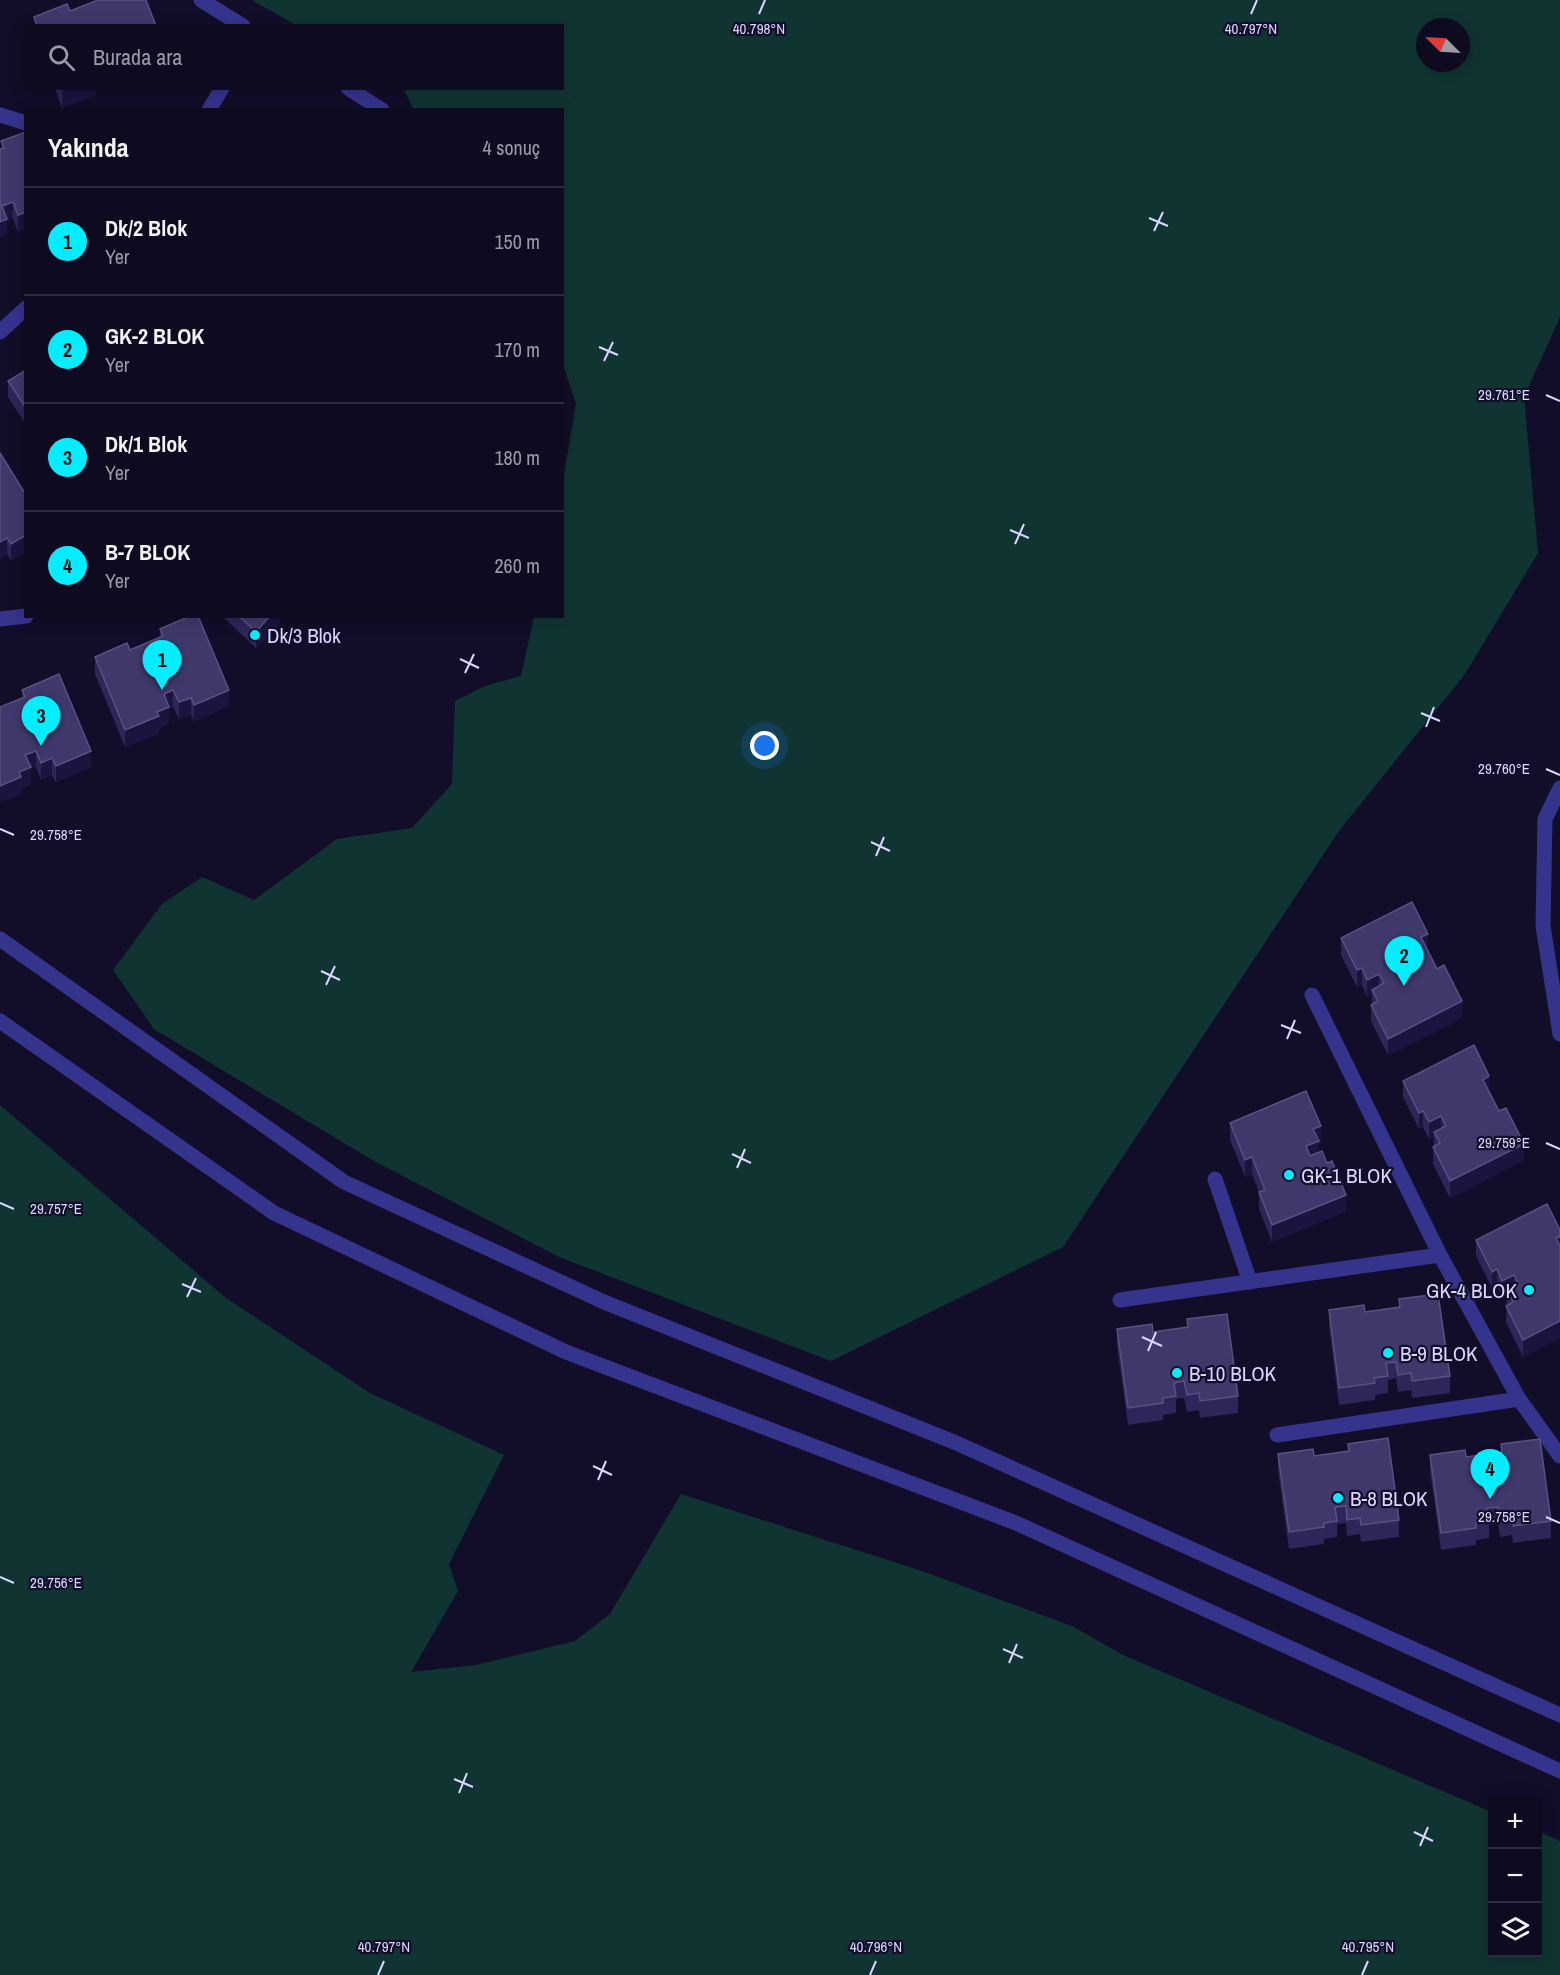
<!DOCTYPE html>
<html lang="tr">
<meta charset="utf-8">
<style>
body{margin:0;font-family:"Archivo Narrow",sans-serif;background:#1c182d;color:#f1f3f6}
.controls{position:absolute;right:18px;bottom:18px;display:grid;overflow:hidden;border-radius:0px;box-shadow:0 3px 15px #0003}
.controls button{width:54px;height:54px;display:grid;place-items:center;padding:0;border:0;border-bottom:2px solid #2e2b3e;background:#0e0a20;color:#f1f3f6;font:30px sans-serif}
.compass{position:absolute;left:1416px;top:18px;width:54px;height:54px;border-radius:50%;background:#0e0a20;box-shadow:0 3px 15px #0003;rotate:294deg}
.you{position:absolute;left:765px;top:746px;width:21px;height:21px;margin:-15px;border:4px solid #fff;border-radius:50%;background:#1a73e8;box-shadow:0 0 0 9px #1a73e833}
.badge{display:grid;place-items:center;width:39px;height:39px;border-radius:50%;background:#02edff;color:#111;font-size:20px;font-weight:700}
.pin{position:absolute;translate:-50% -50px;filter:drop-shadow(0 2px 3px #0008)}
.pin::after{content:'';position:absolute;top:32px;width:21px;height:18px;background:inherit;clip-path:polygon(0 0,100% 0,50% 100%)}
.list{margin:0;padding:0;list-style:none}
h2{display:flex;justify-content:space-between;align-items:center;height:78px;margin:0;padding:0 24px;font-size:26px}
h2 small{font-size:20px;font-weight:400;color:#9b9aa5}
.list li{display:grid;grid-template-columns:39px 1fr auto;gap:18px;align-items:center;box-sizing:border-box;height:108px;padding:0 24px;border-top:2px solid #2e2b3e}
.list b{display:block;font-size:22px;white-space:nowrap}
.list p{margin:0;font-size:20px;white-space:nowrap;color:#9b9aa5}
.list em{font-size:20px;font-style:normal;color:#9b9aa5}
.icon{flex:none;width:33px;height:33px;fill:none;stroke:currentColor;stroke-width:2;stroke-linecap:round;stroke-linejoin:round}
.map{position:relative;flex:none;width:1560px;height:1975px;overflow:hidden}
.search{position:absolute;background:#0e0a20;box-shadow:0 3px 15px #0003;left:24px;top:24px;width:540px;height:66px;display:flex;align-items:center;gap:15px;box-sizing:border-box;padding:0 21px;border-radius:0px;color:#9b9aa5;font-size:22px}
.panel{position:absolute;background:#0e0a20;box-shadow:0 3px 15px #0003;left:24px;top:108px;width:540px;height:510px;border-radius:0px}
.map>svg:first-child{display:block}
</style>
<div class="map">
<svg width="1560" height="1975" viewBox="0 0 1560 1975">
<rect width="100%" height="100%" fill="#120e2a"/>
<g fill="#103432" fill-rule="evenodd">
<path d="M252,0H1560V317L1524,397L1538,553L1465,674L1339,831L1063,1247L831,1361L559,1257L374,1161L154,1029L113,970L162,904L202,877L254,900L337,839L412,828L452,784L455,701L485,686L521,676L534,617L562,616L563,480L576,404L562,362V110L413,109L404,89L562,88V26L296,25ZM1425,27H1461V63H1425Z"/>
<polygon points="0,1105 226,1298 370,1393 504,1455 449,1564 458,1591 411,1672 476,1665 575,1641 610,1614 681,1494 919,1570 1072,1626 1123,1655 1492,1812 1492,1952 1538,1952 1538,1831 1560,1841 1560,1975 0,1975"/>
</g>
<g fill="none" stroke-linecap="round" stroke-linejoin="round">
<g stroke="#35348d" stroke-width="15">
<polyline points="201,0 243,26"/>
<polyline points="348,88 382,110"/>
<polyline points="209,110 222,88"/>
<polyline points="0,115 26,123"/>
<polyline points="0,332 26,308"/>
<polyline points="0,619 26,616"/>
<polyline points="1560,788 1545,819 1543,926 1560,1034"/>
<polyline points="1312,995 1440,1255 1519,1399 1560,1456"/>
<polyline points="1215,1179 1250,1282"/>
<polyline points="1120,1300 1440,1255"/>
<polyline points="1277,1435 1519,1399"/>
</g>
<g stroke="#35348d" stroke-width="15">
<polyline points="0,939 344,1182 604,1302 954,1442 1560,1715"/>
<polyline points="0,1021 274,1213 566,1352 1016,1523 1560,1771"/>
</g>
</g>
<g fill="#2e2559">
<polygon points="55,88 98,88 96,89 96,95 62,108"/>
<polygon points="26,132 18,232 13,219 7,221 7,235 1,141"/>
<polygon points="26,370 26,425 8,397 8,381"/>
<polygon points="0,453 26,495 11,561 7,554"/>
<polygon points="222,616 280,616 280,622 256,648"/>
<polygon points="160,629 229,706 194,721 191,714 179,719 173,707 169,709 169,723 159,728 159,733 125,747 95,674 95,657 130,650 160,637"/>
<polygon points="22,690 91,767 56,782 52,775 41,780 36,767 31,769 31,784 21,788 21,794 0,802 22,698"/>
<polygon points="1341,938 1428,950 1462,1018 1388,1055 1371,1021 1371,1005 1372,1004 1372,994 1367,997 1362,985 1357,987 1341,955"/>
<polygon points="1403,1081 1489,1091 1524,1160 1450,1198 1433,1164 1434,1137 1429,1139 1423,1127 1419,1129 1403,1097"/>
<polygon points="1230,1123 1321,1143 1319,1144 1319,1153 1346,1211 1272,1242 1259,1209 1259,1192 1252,1174 1245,1177 1230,1140"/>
<polygon points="1560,1230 1560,1338 1523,1357 1506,1322 1507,1295 1502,1298 1497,1286 1492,1288 1476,1256 1476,1240"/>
<polygon points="1399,1299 1450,1376 1450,1393 1412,1398 1411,1390 1398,1392 1396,1378 1388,1380 1388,1393 1375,1395 1375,1400 1339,1405 1329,1326 1329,1310 1365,1312 1399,1307"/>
<polygon points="1187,1319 1238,1396 1238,1413 1200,1418 1199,1410 1187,1412 1184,1398 1176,1399 1176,1413 1163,1415 1163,1420 1128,1425 1117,1346 1117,1329 1153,1332 1187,1327"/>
<polygon points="1348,1444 1399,1520 1399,1537 1361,1542 1360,1534 1347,1536 1346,1523 1337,1524 1337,1537 1324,1539 1324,1544 1289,1549 1278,1470 1278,1454 1314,1456 1348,1451"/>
<polygon points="1501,1444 1551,1521 1551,1538 1513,1543 1512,1535 1500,1537 1498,1523 1489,1525 1489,1538 1476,1540 1476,1545 1441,1550 1430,1471 1430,1455 1466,1457 1501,1452"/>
</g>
<g fill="#1b143f">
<polygon points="69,88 98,88 96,89 96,95 62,108 62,91"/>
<polygon points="13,202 13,219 7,221 7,235 0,238 0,222 2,206"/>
<polygon points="26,212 26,229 18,232 18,215"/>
<polygon points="26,535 26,552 11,561 11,544"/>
<polygon points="7,538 7,554 0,559 0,542"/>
<polygon points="270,616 280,616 280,622 256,648 256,632"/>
<polygon points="173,690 173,707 169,709 169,723 159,728 159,733 125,747 125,730 164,694"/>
<polygon points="229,690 229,706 194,721 194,705"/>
<polygon points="191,698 191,714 179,719 179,702"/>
<polygon points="36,751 36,767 31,769 31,784 21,788 21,794 0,802 0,786 19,772 25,755"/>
<polygon points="91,751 91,767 56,782 56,766"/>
<polygon points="52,758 52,775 41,780 41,763"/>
<polygon points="1428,934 1428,950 1421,937"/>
<polygon points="1362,968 1362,985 1357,987 1357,970"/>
<polygon points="1379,974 1379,990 1372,990 1372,994 1367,997 1367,980"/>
<polygon points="1462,1001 1462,1018 1388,1055 1388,1039"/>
<polygon points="1489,1076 1489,1093 1483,1080"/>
<polygon points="1423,1111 1423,1127 1419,1129 1419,1113"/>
<polygon points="1441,1116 1441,1133 1434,1132 1434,1137 1429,1139 1429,1122"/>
<polygon points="1321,1126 1321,1143 1319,1144 1319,1158 1306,1163 1306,1146 1313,1129"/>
<polygon points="1524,1144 1524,1160 1450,1198 1450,1181"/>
<polygon points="1252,1157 1252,1174 1245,1177 1245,1160"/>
<polygon points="1346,1195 1346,1211 1272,1242 1272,1225"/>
<polygon points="1560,1237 1560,1253 1556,1238"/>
<polygon points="1497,1269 1497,1286 1492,1288 1492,1272"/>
<polygon points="1514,1275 1514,1292 1507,1291 1507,1295 1502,1298 1502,1281"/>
<polygon points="1560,1321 1560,1338 1523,1357 1523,1340"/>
</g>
<g fill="#40386b" stroke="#585182" stroke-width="1.5">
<polygon points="98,0 146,0 156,26 37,26 34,17 67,4 70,11"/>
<polygon points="26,132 26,212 18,215 13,202 2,206 7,219 0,222 0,149 4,148 1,141"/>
<polygon points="26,370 26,408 8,381"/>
<polygon points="0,453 26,495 26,535 11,544 7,538 0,542"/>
<polygon points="190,616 198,616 229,690 194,705 191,698 179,702 173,690 164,694 169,707 157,712 159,716 125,730 95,657 127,643 130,650 163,636 160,629"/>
<polygon points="239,616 270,616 256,632"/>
<polygon points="59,674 91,751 56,766 52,758 41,763 36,751 25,755 31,767 19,772 21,777 0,786 0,707 25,697 22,690"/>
<polygon points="1412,902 1428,934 1421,937 1437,969 1444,965 1462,1001 1388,1039 1371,1005 1378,1001 1372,990 1384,983 1379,974 1367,980 1362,968 1357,970 1341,938"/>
<polygon points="1474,1045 1489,1076 1483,1080 1499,1111 1506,1108 1524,1144 1450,1181 1433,1147 1440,1143 1434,1132 1446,1126 1441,1116 1429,1122 1423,1111 1419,1113 1403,1081"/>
<polygon points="1306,1091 1321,1126 1313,1129 1319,1141 1306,1146 1310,1156 1322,1151 1327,1163 1332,1161 1346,1195 1272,1225 1259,1192 1265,1190 1252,1157 1245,1160 1230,1123"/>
<polygon points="1547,1204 1560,1230 1560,1237 1556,1238 1560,1246 1560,1321 1523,1340 1506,1306 1513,1302 1507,1291 1519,1285 1514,1275 1502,1281 1497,1269 1492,1272 1476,1240"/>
<polygon points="1438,1294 1450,1376 1412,1381 1411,1373 1398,1375 1396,1362 1386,1363 1388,1376 1374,1378 1375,1383 1339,1388 1329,1310 1364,1305 1365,1312 1400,1307 1399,1299"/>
<polygon points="1227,1314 1238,1396 1200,1401 1199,1393 1187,1395 1184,1381 1174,1383 1176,1396 1163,1398 1163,1403 1128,1408 1117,1329 1152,1324 1153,1332 1188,1327 1187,1319"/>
<polygon points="1388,1438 1399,1520 1361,1525 1360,1518 1347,1520 1346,1506 1335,1507 1337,1521 1324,1523 1324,1527 1289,1532 1278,1454 1313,1449 1314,1456 1349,1451 1348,1444"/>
<polygon points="1540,1439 1551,1521 1513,1526 1512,1518 1500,1520 1498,1507 1487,1508 1489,1521 1476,1523 1476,1528 1441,1533 1430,1455 1465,1450 1466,1457 1502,1452 1501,1444"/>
</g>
<path fill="none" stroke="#dad6ff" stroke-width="2" d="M759,14L765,0M1251,14L1257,0M1149,218L1168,226M1154,231L1163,212M599,347L618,355M604,361L613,342M1546,395L1560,401M1010,530L1029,538M1015,544L1024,524M460,659L479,668M465,673L474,654M1421,713L1440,721M1426,727L1434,707M1546,769L1560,775M0,829L14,835M871,842L890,851M876,856L884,837M321,971L340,980M326,985L335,966M1281,1025L1301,1033M1287,1039L1295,1020M1546,1143L1560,1149M732,1154L751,1163M737,1168L745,1149M0,1203L14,1209M182,1284L201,1292M187,1297L196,1278M1142,1337L1162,1346M1148,1351L1156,1332M593,1466L612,1475M598,1480L606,1461M1546,1517L1560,1523M0,1577L14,1583M1003,1649L1023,1658M1009,1663L1017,1644M454,1779L473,1787M459,1793L467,1773M1414,1832L1433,1841M1420,1846L1428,1827M378,1975L384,1961M870,1975L876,1961M1362,1975L1368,1961"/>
<g fill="#02edff" stroke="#120e2a" stroke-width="2">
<circle cx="255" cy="635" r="6"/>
<circle cx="1289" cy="1175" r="6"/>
<circle cx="1529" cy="1290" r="6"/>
<circle cx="1388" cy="1353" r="6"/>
<circle cx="1177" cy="1373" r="6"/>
<circle cx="1338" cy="1498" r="6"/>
</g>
<g text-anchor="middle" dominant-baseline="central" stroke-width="4.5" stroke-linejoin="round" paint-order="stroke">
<g font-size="21" fill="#dad6ff" stroke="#120e2a" text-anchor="start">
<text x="267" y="635">Dk/3 Blok</text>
<text x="1301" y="1175">GK-1 BLOK</text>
<text x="1517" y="1290" text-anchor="end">GK-4 BLOK</text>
<text x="1400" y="1353">B-9 BLOK</text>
<text x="1189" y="1373">B-10 BLOK</text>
<text x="1350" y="1498">B-8 BLOK</text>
</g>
</g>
<g font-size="15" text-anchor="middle" fill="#dad6ff" stroke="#120e2a" stroke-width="4.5" stroke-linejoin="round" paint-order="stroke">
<text x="759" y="34">40.798°N</text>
<text x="1251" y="34">40.797°N</text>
<text x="1504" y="400">29.761°E</text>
<text x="1504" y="774">29.760°E</text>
<text x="56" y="840">29.758°E</text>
<text x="1504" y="1148">29.759°E</text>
<text x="56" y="1214">29.757°E</text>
<text x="1504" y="1522">29.758°E</text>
<text x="56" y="1588">29.756°E</text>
<text x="384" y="1952">40.797°N</text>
<text x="876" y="1952">40.796°N</text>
<text x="1368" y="1952">40.795°N</text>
</g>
</svg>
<div class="controls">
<button>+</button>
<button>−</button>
<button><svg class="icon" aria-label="layers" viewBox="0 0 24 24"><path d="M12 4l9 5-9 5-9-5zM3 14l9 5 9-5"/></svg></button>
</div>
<svg class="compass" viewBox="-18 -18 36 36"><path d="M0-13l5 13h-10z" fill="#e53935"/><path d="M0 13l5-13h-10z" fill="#9b9aa5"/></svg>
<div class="you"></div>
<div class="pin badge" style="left:162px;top:690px">1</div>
<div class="pin badge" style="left:1404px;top:986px">2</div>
<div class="pin badge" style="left:41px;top:746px">3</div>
<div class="pin badge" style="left:1490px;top:1499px">4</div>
<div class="search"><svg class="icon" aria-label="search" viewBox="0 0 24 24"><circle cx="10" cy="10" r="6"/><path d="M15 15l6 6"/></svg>Burada ara</div>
<section class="panel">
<h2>Yakında<small>4 sonuç</small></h2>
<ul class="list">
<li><span class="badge">1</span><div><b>Dk/2 Blok</b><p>Yer</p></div><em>150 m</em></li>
<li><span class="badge">2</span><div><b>GK-2 BLOK</b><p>Yer</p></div><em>170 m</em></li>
<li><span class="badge">3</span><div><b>Dk/1 Blok</b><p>Yer</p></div><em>180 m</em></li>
<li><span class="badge">4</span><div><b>B-7 BLOK</b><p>Yer</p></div><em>260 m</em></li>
</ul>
</section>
</div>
